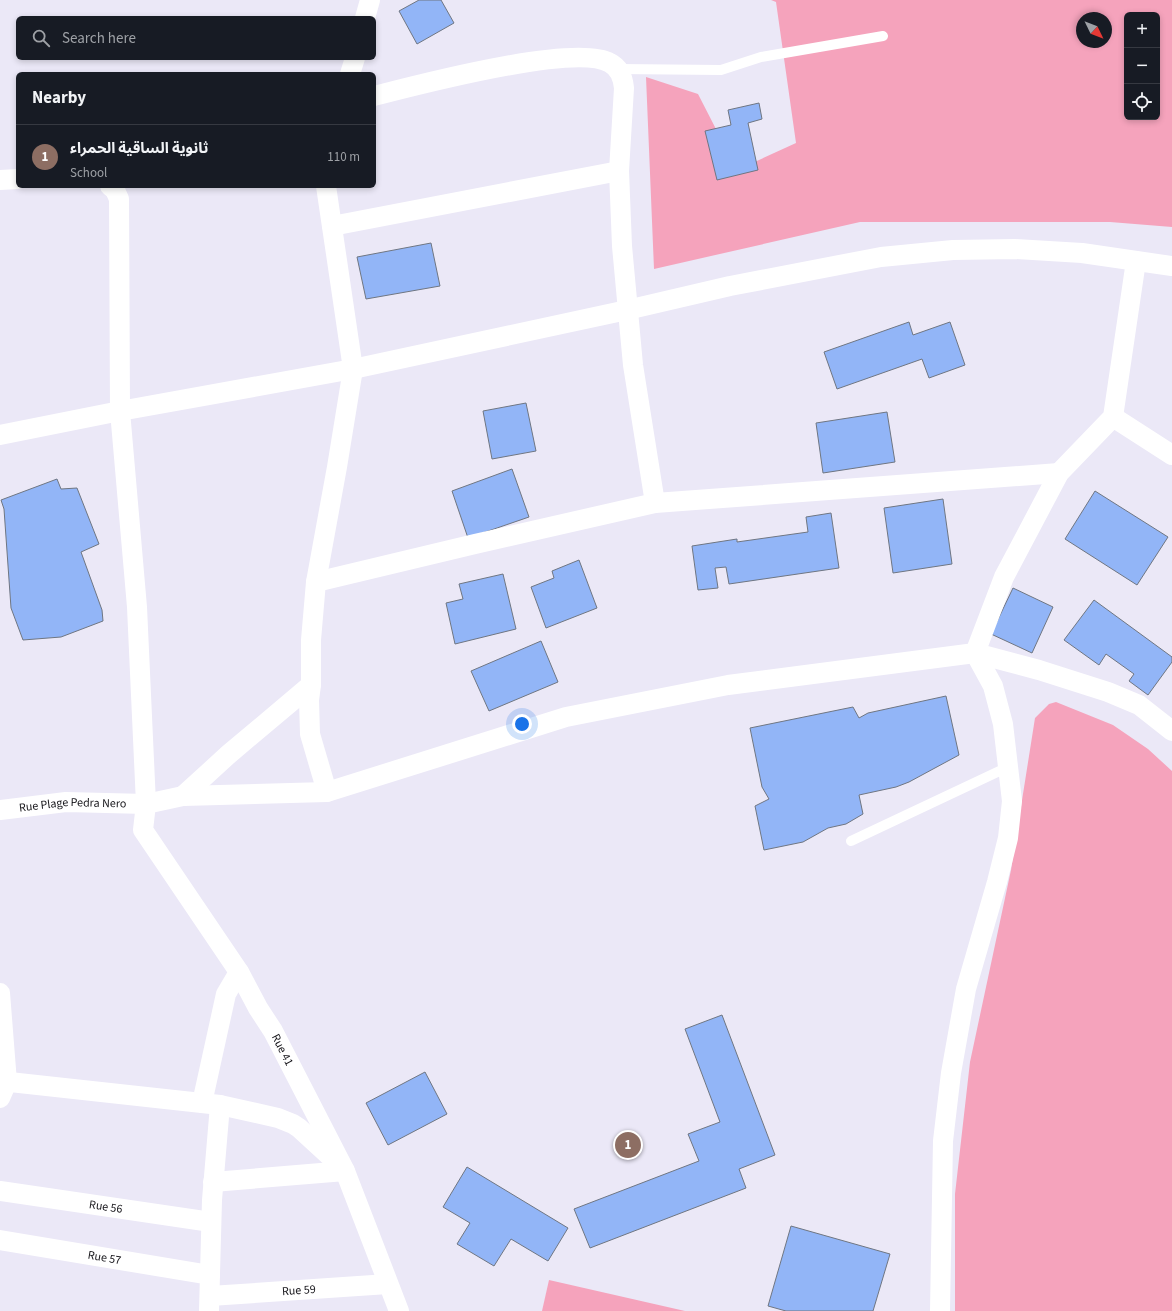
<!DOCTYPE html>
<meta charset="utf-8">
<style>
body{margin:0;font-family:"Source Sans 3","Noto Sans Arabic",sans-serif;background:#242831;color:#f1f3f6}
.controls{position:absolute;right:12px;top:12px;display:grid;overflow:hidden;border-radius:6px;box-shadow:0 2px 6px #0003}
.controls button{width:36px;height:36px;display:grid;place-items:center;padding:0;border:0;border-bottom:1px solid #363941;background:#171b24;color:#f1f3f6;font:20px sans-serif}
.compass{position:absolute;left:1076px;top:12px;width:36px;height:36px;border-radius:50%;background:#171b24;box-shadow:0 2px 6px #0003;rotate:133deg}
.you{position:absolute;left:522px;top:724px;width:14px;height:14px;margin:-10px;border:3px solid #fff;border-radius:50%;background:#1a73e8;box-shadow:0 0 0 6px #1a73e833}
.badge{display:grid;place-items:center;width:26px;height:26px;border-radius:50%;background:#7c3aed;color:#fff;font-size:13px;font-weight:700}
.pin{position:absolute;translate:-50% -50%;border:2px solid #fff;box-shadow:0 1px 4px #0006}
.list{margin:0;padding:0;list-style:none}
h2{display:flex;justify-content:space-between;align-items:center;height:52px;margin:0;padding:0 16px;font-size:17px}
h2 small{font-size:13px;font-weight:400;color:#9ea1a6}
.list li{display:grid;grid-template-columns:26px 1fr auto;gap:12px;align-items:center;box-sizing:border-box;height:64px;padding:0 16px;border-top:1px solid #363941}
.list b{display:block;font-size:15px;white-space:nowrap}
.list p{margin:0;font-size:13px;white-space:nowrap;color:#9ea1a6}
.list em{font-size:13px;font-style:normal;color:#9ea1a6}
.icon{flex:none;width:22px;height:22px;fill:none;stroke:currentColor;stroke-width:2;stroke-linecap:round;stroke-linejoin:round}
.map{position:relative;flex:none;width:1172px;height:1311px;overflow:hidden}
.search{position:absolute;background:#171b24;box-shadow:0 2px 6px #0003;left:16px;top:16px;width:360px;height:44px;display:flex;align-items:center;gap:10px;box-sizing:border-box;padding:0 14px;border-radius:6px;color:#9ea1a6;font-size:15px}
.panel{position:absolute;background:#171b24;box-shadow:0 2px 6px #0003;left:16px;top:72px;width:360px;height:116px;border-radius:6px}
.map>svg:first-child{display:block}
</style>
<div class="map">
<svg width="1172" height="1311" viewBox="0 0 1172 1311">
<rect width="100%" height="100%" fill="#ebe8f7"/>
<g fill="#f5a3bc" fill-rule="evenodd">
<path d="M771,0H1172V227L1110,222H860L654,269L646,77L698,94L737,170L796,143L776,2ZM1127,15H1157V117H1127ZM1082,18H1106V42H1082Z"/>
<polygon points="1056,702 1113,725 1148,749 1172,771 1172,1311 955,1311 955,1194 970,1062 1011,870 1035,718 1049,704"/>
<polygon points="549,1280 685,1311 542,1311"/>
</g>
<g fill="#92b5f7" stroke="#6f7682">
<polygon points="419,0 441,0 454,23 417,44 399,11"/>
<polygon points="759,103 762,119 748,123 758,170 717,180 705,131 731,125 728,110"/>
<polygon points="431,243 440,286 366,299 357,257"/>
<polygon points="909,322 913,335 950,322 965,365 929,378 922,359 837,389 824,352"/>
<polygon points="526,403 536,451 492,459 483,411"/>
<polygon points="887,412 895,462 823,473 816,423"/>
<polygon points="512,469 529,517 468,538 452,491"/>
<polygon points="57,479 61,489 77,488 99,544 81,552 102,610 103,621 61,637 23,640 11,608 4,509 1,500"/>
<polygon points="1095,491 1168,537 1137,585 1065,539"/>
<polygon points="943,499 952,564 893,573 884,508"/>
<polygon points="831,513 839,568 729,584 726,567 715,568 718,588 698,590 692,546 737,539 737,542 808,532 806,517"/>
<polygon points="579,560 597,608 546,628 531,587 554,578 552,571"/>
<polygon points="503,574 516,629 455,644 446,603 463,599 459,584"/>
<polygon points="1013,588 1053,607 1032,653 991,634"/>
<polygon points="1094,600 1172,657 1172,662 1148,695 1129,681 1134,674 1106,654 1099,665 1064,640"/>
<polygon points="541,641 558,682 489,711 471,671"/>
<polygon points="946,696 959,755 909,782 896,787 859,795 863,814 846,824 828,828 803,842 764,850 755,806 769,799 762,787 750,728 853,707 859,718 868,713"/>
<polygon points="722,1015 775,1155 739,1169 746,1188 590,1248 574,1209 699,1161 688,1134 720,1122 685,1029"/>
<polygon points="425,1072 447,1114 388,1145 366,1103"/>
<polygon points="467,1167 568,1228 548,1261 511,1239 494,1266 457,1244 470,1223 443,1207"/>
<polygon points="791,1226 890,1254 873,1311 786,1311 768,1306"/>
</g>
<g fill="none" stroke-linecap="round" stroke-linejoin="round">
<g stroke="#fff" stroke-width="10">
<polyline points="618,69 721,70 761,57 883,36"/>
<polyline points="851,841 1008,767"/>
</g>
<g stroke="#fff" stroke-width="20">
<polyline points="365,18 370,0"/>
<polyline points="350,74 355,58"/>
<path d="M374,96C417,85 576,43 610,63C620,68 623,78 624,88L619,171L622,246L633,365L655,503"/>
<polyline points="0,180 18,179"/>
<path id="s1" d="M110,186L115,190L119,199L120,411L137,607L146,804L143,830L239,972L258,1008L273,1031L345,1171L399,1311"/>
<polyline points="326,186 353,369 337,467 316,582 311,640 311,685 309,700 310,734 327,792"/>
<polyline points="332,226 619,171"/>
<polyline points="1113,417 1172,455"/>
<polyline points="0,435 120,411 353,369 627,310 730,286 881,257 953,250 1015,249 1082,253 1172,266"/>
<polyline points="316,582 475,544 655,503 1059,473"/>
<polyline points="183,796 229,754 311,685"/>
<path id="s2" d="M0,810L66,802L146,804L183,796L327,792L566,717L728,685L975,653L1039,670L1108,692L1139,705L1172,731"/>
<polyline points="0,993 7,1082 0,1098"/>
<polyline points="0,1081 220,1105 278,1118 293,1124 299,1128 335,1161"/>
<polyline points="202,1103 226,994 239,972"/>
<polyline points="213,1182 345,1171"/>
<path id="s3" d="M0,1191L211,1222"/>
<path id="s4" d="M0,1240L210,1275"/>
<path id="s5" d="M210,1296L388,1284"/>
<polyline points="209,1311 212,1200 220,1105"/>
<polyline points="940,1311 943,1141 951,1073 966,989 997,882 1008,838 1012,801 1003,724 993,686 975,653 1004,577 1059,473 1113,417 1136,261"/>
</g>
</g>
<g text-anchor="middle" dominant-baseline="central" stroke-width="3" stroke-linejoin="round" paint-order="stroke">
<g font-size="12" fill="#151419" stroke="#f8f6fd">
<text stroke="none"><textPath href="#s2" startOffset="73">Rue Plage Pedra Nero</textPath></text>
<text stroke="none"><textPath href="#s1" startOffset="909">Rue 41</textPath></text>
<text stroke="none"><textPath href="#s3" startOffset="107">Rue 56</textPath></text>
<text stroke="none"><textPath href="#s4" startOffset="106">Rue 57</textPath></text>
<text stroke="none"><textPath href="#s5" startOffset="89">Rue 59</textPath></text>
</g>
</g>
</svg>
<div class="controls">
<button>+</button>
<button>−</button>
<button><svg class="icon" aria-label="locate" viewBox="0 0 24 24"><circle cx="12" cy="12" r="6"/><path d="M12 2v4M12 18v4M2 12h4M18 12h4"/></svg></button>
</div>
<svg class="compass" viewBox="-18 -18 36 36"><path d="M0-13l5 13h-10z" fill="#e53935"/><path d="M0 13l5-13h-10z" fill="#9ea1a6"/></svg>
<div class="you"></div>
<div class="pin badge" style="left:628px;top:1145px;background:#8d6e63">1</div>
<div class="search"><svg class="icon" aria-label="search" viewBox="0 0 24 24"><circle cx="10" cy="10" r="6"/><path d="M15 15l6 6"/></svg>Search here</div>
<section class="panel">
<h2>Nearby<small></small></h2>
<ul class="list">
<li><span class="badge" style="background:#8d6e63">1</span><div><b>ثانوية الساقية الحمراء</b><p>School</p></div><em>110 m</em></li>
</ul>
</section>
</div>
